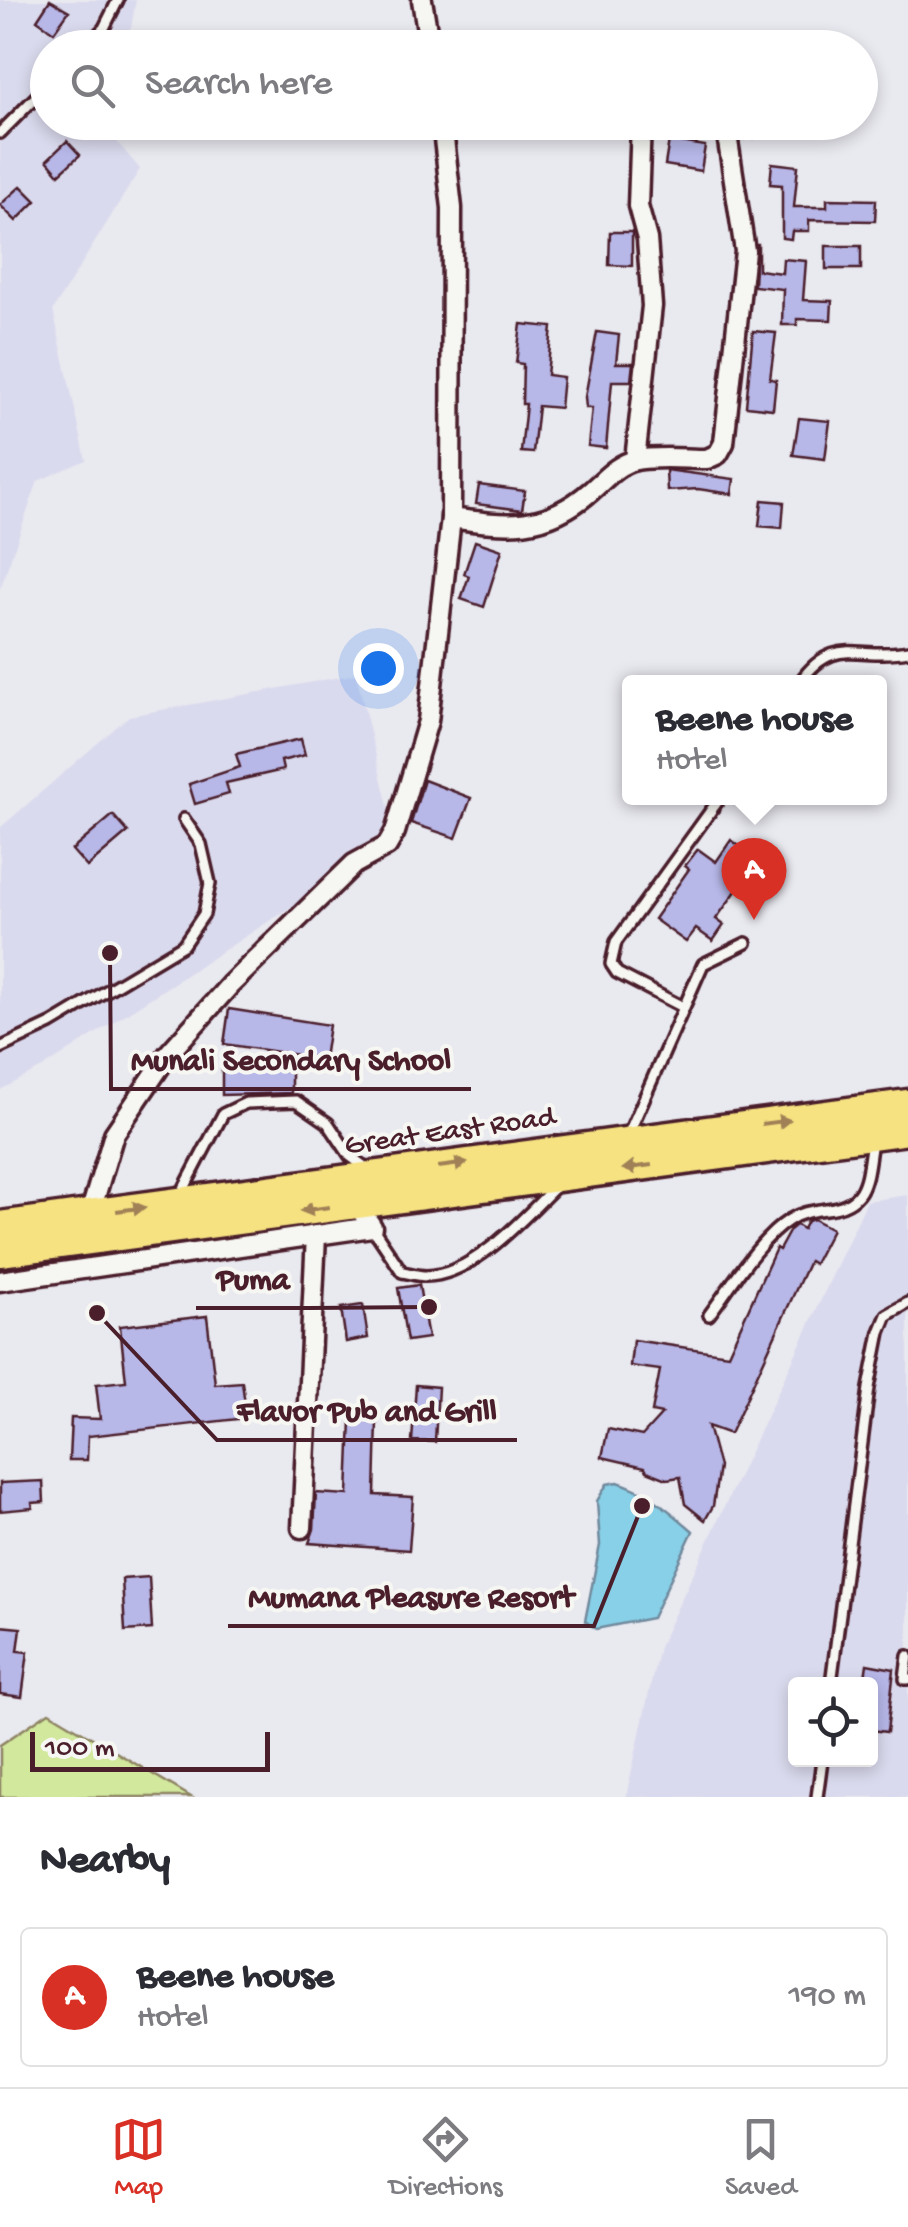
<!DOCTYPE html>
<style>
body{margin:0;font-family:"Gochi Hand",sans-serif;background:#f2f2f3;color:#2b2b33}
.controls{position:absolute;right:30px;bottom:30px;display:grid;overflow:hidden;border-radius:10px;box-shadow:0 5px 15px #0003}
.controls button{width:90px;height:90px;display:grid;place-items:center;padding:0;border:0;border-bottom:2px solid #e1e1e2;background:#fff;color:#2b2b33;font:50px sans-serif}
.scale{position:absolute;left:30px;bottom:25px;width:240px;box-sizing:border-box;padding-left:10px;border:5px solid #4a1f2b;border-top:0;font-size:28px;line-height:35px;white-space:nowrap;color:#4a1f2b;-webkit-text-stroke:8px #f6f6f2;paint-order:stroke}
.you{position:absolute;left:378px;top:668px;width:35px;height:35px;margin:-25px;border:8px solid #fff;border-radius:50%;background:#1a73e8;box-shadow:0 0 0 15px #1a73e833}
.badge{display:grid;place-items:center;width:65px;height:65px;border-radius:50%;background:#d93025;color:#fff;font-size:32px;font-weight:700}
.pin{position:absolute;translate:-50% -82px;filter:drop-shadow(0 2px 5px #0008)}
.pin::after{content:'';position:absolute;top:52px;width:35px;height:30px;background:inherit;clip-path:polygon(0 0,100% 0,50% 100%)}
.popup{position:absolute;left:622px;top:675px;width:265px;height:130px;box-sizing:border-box;display:grid;place-content:center;border-radius:10px;background:#fff;filter:drop-shadow(0 2px 8px #0005);font-size:32px;white-space:nowrap;color:#7c7c81}
.popup b{font-size:38px;color:#2b2b33}
.popup::after{content:'';position:absolute;left:50%;top:100%;margin-left:-20px;border:20px solid transparent;border-top-color:#fff}
.list{margin:0;padding:0;list-style:none}
h2{display:flex;justify-content:space-between;align-items:center;height:130px;margin:0;padding:0 40px;font-size:42px}
h2 small{font-size:32px;font-weight:400;color:#7c7c81}
.list li{display:grid;grid-template-columns:65px 1fr auto;gap:30px;align-items:center;box-sizing:border-box;height:140px;margin:0 20px 20px;padding:0 20px;border:2px solid #e1e1e2;border-radius:10px}
.list b{display:block;font-size:38px;white-space:nowrap}
.list p{margin:0;font-size:32px;white-space:nowrap;color:#7c7c81}
.list em{font-size:32px;font-style:normal;color:#7c7c81}
.icon{flex:none;width:55px;height:55px;fill:none;stroke:currentColor;stroke-width:2;stroke-linecap:round;stroke-linejoin:round}
.map{position:relative;flex:none;width:908px;height:1797px;overflow:hidden}
.search{position:absolute;background:#fff;box-shadow:0 5px 15px #0003;left:30px;right:30px;top:30px;height:110px;display:flex;align-items:center;gap:25px;box-sizing:border-box;padding:0 35px;border-radius:55px;color:#7c7c81;font-size:38px}
.sheet{height:290px;background:#fff}
nav{display:flex;justify-content:space-around;align-items:center;box-sizing:border-box;height:140px;border-top:2px solid #e1e1e2;background:#fff;font-size:28px;color:#7c7c81}
nav a{display:grid;justify-items:center;gap:5px}
nav .on{color:#d93025}
.map>svg:first-child{display:block}
</style>
<div class="map">
<svg width="908" height="1797" viewBox="0 0 908 1797">
<rect width="100%" height="100%" fill="#e9e9f0"/>
<filter id="ink" filterUnits="userSpaceOnUse"><feTurbulence type="fractalNoise" baseFrequency=".01" numOctaves="2"/><feDisplacementMap in="SourceGraphic" scale="20" xChannelSelector="R" yChannelSelector="G"/><feConvolveMatrix kernelMatrix="1 2 1 2 8 2 1 2 1" color-interpolation-filters="sRGB"/></filter>
<g filter="url(#ink)">
<g fill="#dadaee" fill-rule="evenodd">
<polygon points="0,0 136,0 131,28 116,47 48,48 48,122 101,123 140,169 53,310 86,460 38,481 0,589"/>
<polygon points="356,674 396,839 44,1067 0,1090 0,828 129,716"/>
<path d="M908,1195V1797H626L659,1647L867,1201ZM796,1684H870V1760H796Z"/>
</g>
<polygon fill="#d1e89d" stroke="#8e8464" stroke-width="2.5" points="49,1712 191,1797 0,1797 0,1745"/>
<path fill="#87d0e7" stroke="#6f899c" stroke-width="2.5" d="M618,1482C649,1492 669,1510 693,1531L652,1618L596,1629L585,1621L600,1545L597,1501L607,1484Z"/>
<g fill="#b7b7e8" stroke="#4a1f2b" stroke-width="2.5">
<polygon points="50,0 69,11 54,32 37,20"/>
<polygon points="742,122 815,122 815,132 744,139"/>
<polygon points="669,140 705,146 701,171 665,165"/>
<polygon points="67,141 80,155 59,174 47,160"/>
<polygon points="772,163 798,166 794,207 827,207 827,199 876,200 875,221 809,220 809,231 792,231 791,239 782,238 782,185 770,184"/>
<polygon points="21,186 36,201 16,221 0,205"/>
<polygon points="610,232 632,232 632,266 609,265"/>
<polygon points="756,244 758,244 758,270 782,273 783,259 806,261 803,300 832,301 831,320 797,319 797,325 782,325 783,289 754,286"/>
<rect x="826" y="246" width="35" height="23"/>
<polygon points="521,324 552,327 547,375 563,377 560,408 538,406 533,453 521,452 526,404 522,404 523,364 516,363"/>
<polygon points="753,331 776,333 770,379 776,380 773,409 746,406"/>
<polygon points="597,332 619,335 616,363 633,363 631,381 612,381 606,448 588,446 592,408 586,408 585,397"/>
<polygon points="799,418 830,421 825,459 793,455"/>
<polygon points="666,470 734,479 732,494 698,489 667,491"/>
<polygon points="479,485 525,491 522,510 476,504"/>
<polygon points="762,500 784,502 782,528 759,526"/>
<polygon points="475,541 502,550 484,607 461,599 469,576 464,574"/>
<polygon points="301,739 305,755 281,761 283,770 226,783 229,794 195,804 189,784 240,767 236,754"/>
<polygon points="424,780 471,798 456,838 411,823"/>
<polygon points="113,815 128,832 87,867 72,850"/>
<polygon points="731,840 759,859 716,919 724,925 713,941 696,929 686,942 654,919 689,869 685,866 698,849 716,862"/>
<polygon points="229,1009 329,1025 324,1059 224,1044"/>
<polygon points="222,1070 291,1070 291,1093 222,1095"/>
<polygon points="813,1219 832,1229 814,1264 809,1261 730,1434 708,1426 719,1467 713,1506 705,1520 685,1504 680,1477 667,1479 647,1471 645,1467 602,1457 608,1429 642,1436 662,1414 652,1412 660,1370 630,1366 633,1340 728,1354 776,1248 779,1250 790,1230 796,1225 803,1229 807,1221"/>
<polygon points="419,1285 428,1338 407,1341 398,1288"/>
<polygon points="363,1305 368,1338 346,1342 341,1308"/>
<polygon points="207,1316 215,1384 242,1382 247,1418 88,1436 87,1460 69,1460 71,1418 100,1419 96,1384 126,1381 120,1326"/>
<polygon points="416,1385 438,1387 435,1442 412,1441"/>
<polygon points="351,1419 377,1420 375,1495 413,1497 409,1550 309,1543 314,1529 316,1493 348,1495"/>
<polygon points="43,1481 44,1502 32,1503 33,1508 0,1511 0,1483"/>
<polygon points="149,1577 152,1629 125,1631 122,1579"/>
<polygon points="0,1626 21,1628 18,1651 28,1652 22,1697 0,1694"/>
<polygon points="867,1664 894,1669 887,1732 870,1730 870,1684 864,1684"/>
</g>
<g fill="none" stroke-linecap="round" stroke-linejoin="round">
<defs>
<g id="service">
<polyline points="85,48 104,28 118,0"/>
<polyline points="0,133 48,85"/>
<path d="M800,682C834,634 858,660 908,651"/>
<polyline points="683,1007 617,973 611,964 616,942 720,798"/>
<polyline points="0,1048 51,1024 183,945 204,914 210,883 201,844 184,819"/>
<polyline points="628,1135 703,964 746,943"/>
<polyline points="180,1196 223,1114 246,1103 296,1101 328,1123 350,1156 369,1170"/>
<path d="M372,1227L402,1272C409,1273 418,1276 426,1276C473,1276 526,1216 557,1185"/>
<path d="M709,1315C731,1286 759,1239 789,1220C801,1212 813,1211 826,1209C869,1205 866,1176 872,1141"/>
<polyline points="908,1656 905,1679 908,1679"/>
<polyline points="831,1684 869,1388 880,1332 887,1315 908,1303"/>
<polyline points="817,1797 822,1760"/>
</g>
<g id="minor">
<polyline points="422,0 430,48"/>
<polyline points="635,460 652,306 647,239 638,206 641,122"/>
<path d="M451,518C508,526 545,531 591,491C605,479 617,464 636,460C658,456 685,459 707,459L718,454L724,443L745,251L725,122"/>
<polyline points="90,1214 114,1134 169,1053 230,985 354,864 387,846 395,832 428,721 451,518 452,208 442,122"/>
<polyline points="0,1281 372,1227 357,1204"/>
<polyline points="302,1528 316,1235"/>
</g>
<g id="primary">
<polyline points="0,1226 908,1104"/>
<polyline points="0,1252 908,1130"/>
</g>
</defs>
<use href="#service" stroke="#4a1f2b" stroke-width="16"/>
<use href="#minor" stroke="#4a1f2b" stroke-width="25"/>
<use href="#primary" stroke="#4a1f2b" stroke-width="35"/>
<use href="#service" stroke="#f6f6f2" stroke-width="9"/>
<use href="#minor" stroke="#f6f6f2" stroke-width="18"/>
<use href="#primary" stroke="#f6e281" stroke-width="28"/>
</g>
<defs><path id="oneway-solid" d="M-6-.8H1V-3.2L6.5 0L1 3.2V.8H-6Z" transform="scale(2.5)"/></defs>
<g fill="#a08056">
<use href="#oneway-solid" transform="translate(776 1122) rotate(-8)"/>
<use href="#oneway-solid" transform="translate(453 1165) rotate(-8)"/>
<use href="#oneway-solid" transform="translate(637 1167) rotate(172)"/>
<use href="#oneway-solid" transform="translate(131 1209) rotate(-8)"/>
<use href="#oneway-solid" transform="translate(315 1209) rotate(172)"/>
</g>
</g>
<g text-anchor="middle" dominant-baseline="central" stroke-width="8" stroke-linejoin="round" paint-order="stroke">
<g font-size="30" fill="#4a1f2b" stroke="#f6f6f2">
<text transform="translate(450 1133) rotate(-8)">Great East Road</text>
</g>
</g>
<path fill="none" stroke="#4a1f2b" stroke-width="4" d="M110 953L111 1089H471M429 1307L309 1308H196M97 1313L217 1440H517M642 1506L594 1626H228"/>
<g fill="#4a1f2b" stroke="#f6f6f2" stroke-width="4">
<circle cx="110" cy="953" r="10"/>
<circle cx="429" cy="1307" r="10"/>
<circle cx="97" cy="1313" r="10"/>
<circle cx="642" cy="1506" r="10"/>
</g>
<g font-size="32" text-anchor="middle" font-weight="bold" fill="#4a1f2b" stroke="#f6f6f2" stroke-width="8" stroke-linejoin="round" paint-order="stroke">
<text x="291" y="1069">Munali Secondary School</text>
<text x="253" y="1288">Puma</text>
<text x="367" y="1420">Flavor Pub and Grill</text>
<text x="411" y="1606">Mumana Pleasure Resort</text>
</g>
</svg>
<div class="controls">
<button><svg class="icon" aria-label="locate" viewBox="0 0 24 24"><circle cx="12" cy="12" r="6"/><path d="M12 2v4M12 18v4M2 12h4M18 12h4"/></svg></button>
</div>
<div class="scale">100 m</div>
<div class="you"></div>
<div class="pin badge" style="left:754px;top:920px">A</div>
<div class="popup"><b>Beene house</b>Hotel</div>
<div class="search"><svg class="icon" aria-label="search" viewBox="0 0 24 24"><circle cx="10" cy="10" r="6"/><path d="M15 15l6 6"/></svg>Search here</div>
</div>
<section class="sheet">
<h2>Nearby<small></small></h2>
<ul class="list">
<li><span class="badge">A</span><div><b>Beene house</b><p>Hotel</p></div><em>190 m</em></li>
</ul>
</section>
<nav>
<a class="on"><svg class="icon" aria-label="map" viewBox="0 0 24 24"><path d="M3 6l6-2 6 2 6-2v14l-6 2-6-2-6 2zM9 4v14M15 6v14"/></svg>Map</a>
<a><svg class="icon" aria-label="directions" viewBox="0 0 24 24"><path d="M12 3l9 9-9 9-9-9zM9 14v-3h6M13 9l2 2-2 2"/></svg>Directions</a>
<a><svg class="icon" aria-label="saved" viewBox="0 0 24 24"><path d="M7 4h10v16l-5-4-5 4z"/></svg>Saved</a>
</nav>
